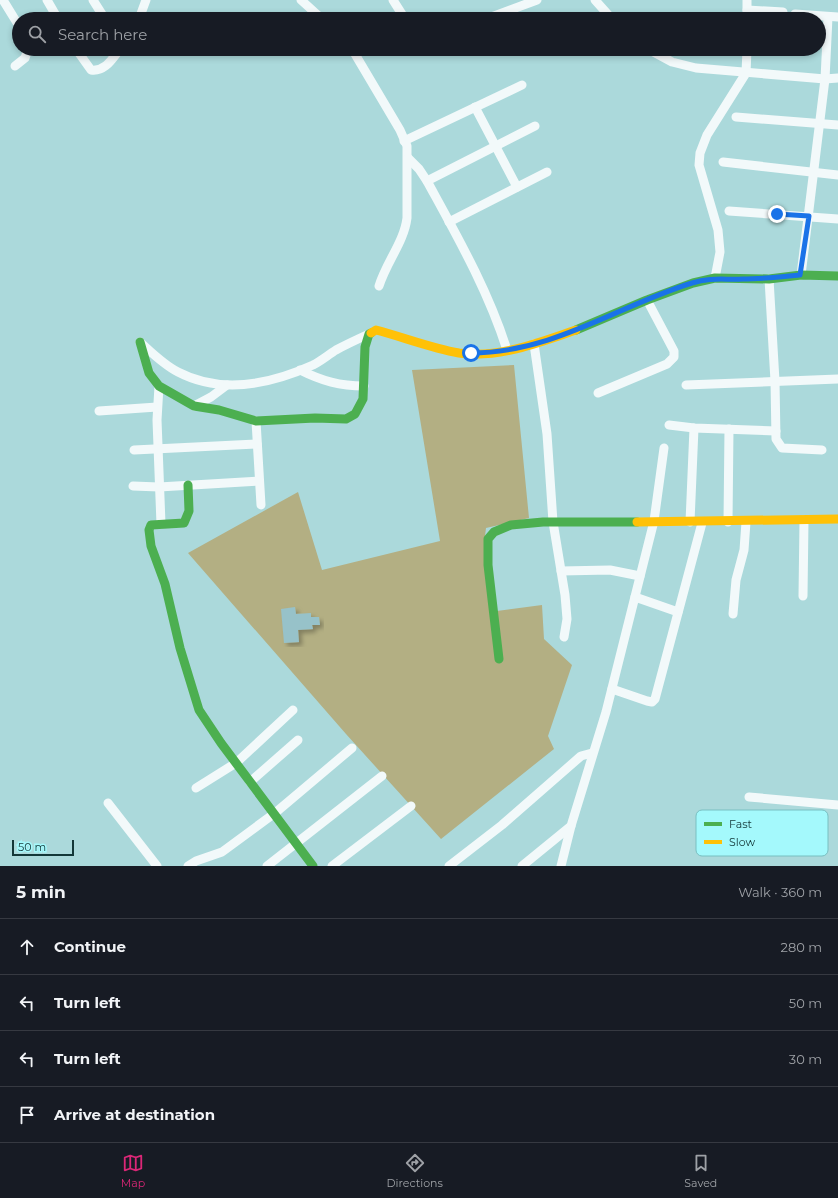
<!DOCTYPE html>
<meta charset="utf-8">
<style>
body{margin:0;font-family:Montserrat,sans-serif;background:#242831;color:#f1f3f6}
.scale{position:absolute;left:12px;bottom:10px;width:62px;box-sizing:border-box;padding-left:4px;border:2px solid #133738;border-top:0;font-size:11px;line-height:14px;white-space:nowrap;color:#133738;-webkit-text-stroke:3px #a4f9fc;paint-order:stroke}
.stop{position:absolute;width:12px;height:12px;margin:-9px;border:3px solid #1a73e8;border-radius:50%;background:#fff}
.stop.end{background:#1a73e8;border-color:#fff;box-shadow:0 1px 4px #0008}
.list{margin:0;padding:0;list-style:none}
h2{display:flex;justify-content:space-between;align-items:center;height:52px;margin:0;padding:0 16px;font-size:17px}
h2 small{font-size:13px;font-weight:400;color:#9ea1a6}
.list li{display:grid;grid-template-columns:26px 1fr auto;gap:12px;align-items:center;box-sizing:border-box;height:56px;padding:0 16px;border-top:1px solid #363941}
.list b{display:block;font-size:15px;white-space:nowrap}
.list em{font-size:13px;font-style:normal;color:#9ea1a6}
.icon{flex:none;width:22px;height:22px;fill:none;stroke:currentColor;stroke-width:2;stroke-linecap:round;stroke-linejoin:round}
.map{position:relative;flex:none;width:838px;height:866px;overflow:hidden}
.search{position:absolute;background:#171b24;box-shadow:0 2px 6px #0003;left:12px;right:12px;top:12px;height:44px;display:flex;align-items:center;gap:10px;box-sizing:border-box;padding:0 14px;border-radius:22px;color:#9ea1a6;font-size:15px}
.sheet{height:276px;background:#171b24}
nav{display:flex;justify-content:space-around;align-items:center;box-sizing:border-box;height:56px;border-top:1px solid #363941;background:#171b24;font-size:11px;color:#9ea1a6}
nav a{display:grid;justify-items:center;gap:2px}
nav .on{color:#db2777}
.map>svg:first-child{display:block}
</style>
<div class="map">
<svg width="838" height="866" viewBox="0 0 838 866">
<defs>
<filter id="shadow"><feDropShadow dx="3.5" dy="3.5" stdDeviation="2" flood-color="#0004"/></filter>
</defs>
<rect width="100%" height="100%" fill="#abd9db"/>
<polygon fill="#b3af83" points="514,365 529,518 486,528 484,544 497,611 542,605 544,639 572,665 548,736 554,749 441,839 346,734 188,553 298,492 322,570 440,541 412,370"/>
<polygon fill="#97c2c9" filter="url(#shadow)" points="295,607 296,614 311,613 311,617 319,617 320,625 312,625 313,629 298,630 299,642 284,643 281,609"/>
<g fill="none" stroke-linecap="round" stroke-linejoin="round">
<g stroke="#f2f9fa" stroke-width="9">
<polyline points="3,0 19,26"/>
<polyline points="47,0 58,19"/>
<polyline points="93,0 105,19"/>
<polyline points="301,0 322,19"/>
<polyline points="393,0 405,19"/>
<polyline points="595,0 612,19"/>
<polyline points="747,10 783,12"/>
<polyline points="795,14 838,17"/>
<polyline points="139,19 146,0"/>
<polyline points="486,19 537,0"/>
<polyline points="747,19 747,0"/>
<path d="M76,49L91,70C105,72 112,59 120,49"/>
<path d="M352,49L400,130L407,146V218C404,242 387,261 379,286"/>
<polyline points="648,49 672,62 696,68 825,79 838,78"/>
<polyline points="15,66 25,58 28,49"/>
<polyline points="475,107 517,187"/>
<polyline points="736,117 838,125"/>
<polyline points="404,141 522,85"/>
<path d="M408,158L419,169L427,181C457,236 488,290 507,350"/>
<polyline points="723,162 838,175"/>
<polyline points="427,181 535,126"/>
<polyline points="729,211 838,219"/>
<polyline points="449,222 547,172"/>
<polyline points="801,275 825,79 828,17"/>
<polyline points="715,278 720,252 718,230 699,165 700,153 707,135 746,73 747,49"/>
<polyline points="769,279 775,381 776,439 782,448 822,450"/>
<path d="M140,342C152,353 164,365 178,372C222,395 271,384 313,365C321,361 328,355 336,350C347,344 358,339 369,334"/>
<polyline points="534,344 547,434 553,522 565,595 567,619 564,637"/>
<path d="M300,370C322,381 340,386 364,386"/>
<polyline points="686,385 838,379"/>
<polyline points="159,386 157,420 161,524"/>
<polyline points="598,393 667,364 674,357 674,351 647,300"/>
<polyline points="194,406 211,397 227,385"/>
<polyline points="99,411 157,407"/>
<polyline points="256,421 261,505"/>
<polyline points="669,425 694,428 776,431"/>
<polyline points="134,450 257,444"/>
<polyline points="133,486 159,487 259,481"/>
<polyline points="690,522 694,428"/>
<polyline points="728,522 729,429"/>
<polyline points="561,571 610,570 640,576"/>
<polyline points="803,596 804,520"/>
<polyline points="635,597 678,612"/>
<polyline points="733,614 736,580 744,550 746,522"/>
<polyline points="612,689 647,701 652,702 655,699 702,523"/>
<polyline points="250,782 298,740"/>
<polyline points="196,788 236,763 293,710"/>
<polyline points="749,797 838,805"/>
<polyline points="108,803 157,866"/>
<polyline points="188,866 196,861 222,852 275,813 352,748"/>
<polyline points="267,866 382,776"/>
<polyline points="332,866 411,806"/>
<polyline points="449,866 502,825 581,756 592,753"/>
<polyline points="522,866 571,826 606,712 654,521 664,448"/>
<polyline points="561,866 571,826"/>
</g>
<g stroke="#4caf50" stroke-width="9">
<polyline points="576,330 647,300 693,283 715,278 769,279 801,275 838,276"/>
<polyline points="140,342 149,373 159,386 194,406 219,410 256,421 315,418 346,419 355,414 363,399 365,347 369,334 371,333"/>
<polyline points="188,485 189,511 184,523 151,525 149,530 151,546 165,584 180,648 199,710 221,743 313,866"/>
<polyline points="499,659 488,565 488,539 494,532 511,525 543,522 637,522"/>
</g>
<g stroke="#ffc107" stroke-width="9">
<path d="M371,333L376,330C403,337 431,348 459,353C498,359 540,342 576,330"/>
<polyline points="637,522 838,519"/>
</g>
</g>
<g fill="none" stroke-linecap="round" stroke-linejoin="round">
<path stroke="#1a73e8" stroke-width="5" d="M471,353C553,353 617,306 692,283C711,277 724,280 743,279C762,279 781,277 800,275L809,216L777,214"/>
</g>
<rect x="696" y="810" width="132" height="46" rx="6" fill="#a4f9fc" stroke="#78bfc1" stroke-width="1"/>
<rect x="704" y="822" width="18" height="4" fill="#4caf50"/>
<rect x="704" y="840" width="18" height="4" fill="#ffc107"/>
<g font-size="11" fill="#133738">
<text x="729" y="828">Fast</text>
<text x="729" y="846">Slow</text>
</g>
</svg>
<div class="scale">50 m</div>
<div class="stop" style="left:471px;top:353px"></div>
<div class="stop end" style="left:777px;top:214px"></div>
<div class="search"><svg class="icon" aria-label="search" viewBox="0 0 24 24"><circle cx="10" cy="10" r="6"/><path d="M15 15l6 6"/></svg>Search here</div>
</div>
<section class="sheet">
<h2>5 min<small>Walk · 360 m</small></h2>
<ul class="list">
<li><svg class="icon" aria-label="ahead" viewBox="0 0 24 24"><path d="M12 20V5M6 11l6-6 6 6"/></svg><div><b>Continue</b></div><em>280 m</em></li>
<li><svg class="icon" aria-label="left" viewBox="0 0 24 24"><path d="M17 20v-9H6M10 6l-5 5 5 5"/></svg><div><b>Turn left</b></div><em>50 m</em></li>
<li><svg class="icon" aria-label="left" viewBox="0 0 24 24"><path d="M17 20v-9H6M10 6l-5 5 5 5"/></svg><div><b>Turn left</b></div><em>30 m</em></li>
<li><svg class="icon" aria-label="arrive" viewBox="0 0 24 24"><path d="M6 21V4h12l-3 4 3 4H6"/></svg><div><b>Arrive at destination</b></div></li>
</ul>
</section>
<nav>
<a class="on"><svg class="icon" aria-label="map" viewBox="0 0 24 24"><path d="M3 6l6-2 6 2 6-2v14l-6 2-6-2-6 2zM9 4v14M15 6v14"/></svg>Map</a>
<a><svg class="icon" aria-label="directions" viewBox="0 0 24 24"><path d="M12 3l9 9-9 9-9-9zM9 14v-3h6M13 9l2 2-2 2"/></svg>Directions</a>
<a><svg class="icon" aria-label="saved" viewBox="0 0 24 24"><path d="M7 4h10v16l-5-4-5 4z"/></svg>Saved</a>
</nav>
